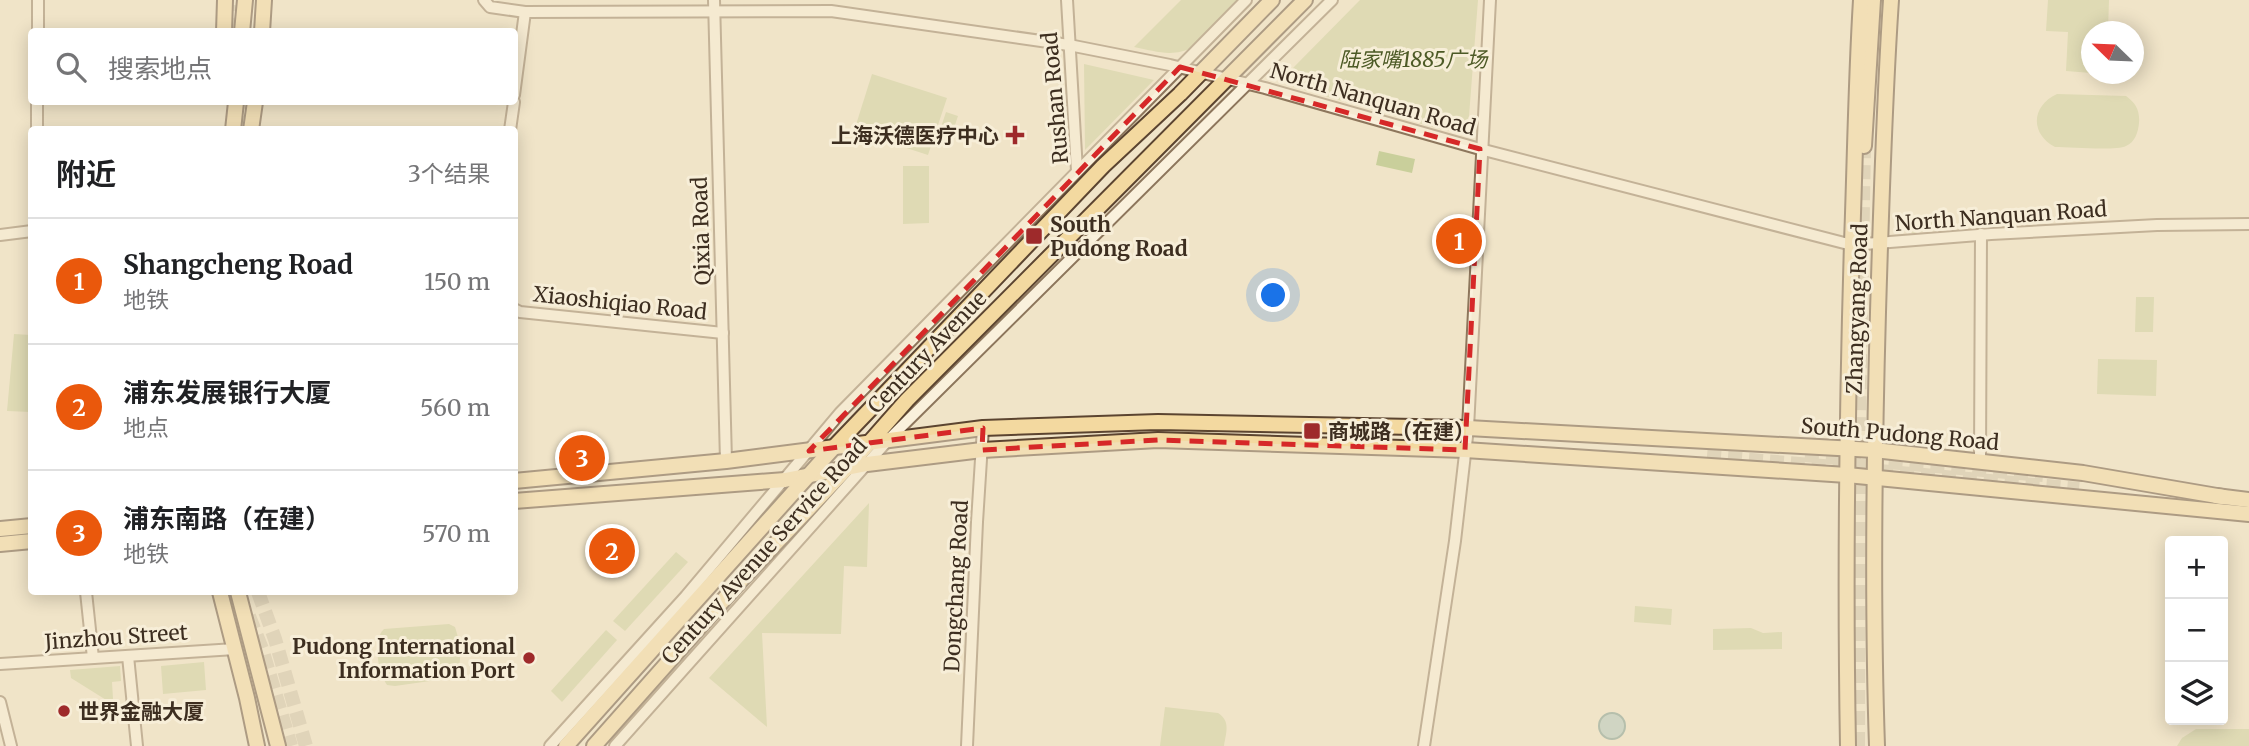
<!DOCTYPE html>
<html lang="zh">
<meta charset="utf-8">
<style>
body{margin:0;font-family:Merriweather,"Noto Sans SC",serif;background:#f2f2f2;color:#202124}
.controls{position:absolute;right:21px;bottom:21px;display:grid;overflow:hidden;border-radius:7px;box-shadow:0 4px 18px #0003}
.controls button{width:63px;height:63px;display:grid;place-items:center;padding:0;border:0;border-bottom:2px solid #e0e0e0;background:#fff;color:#202124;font:35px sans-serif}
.compass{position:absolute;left:2081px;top:21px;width:63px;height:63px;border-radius:50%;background:#fff;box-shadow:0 4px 18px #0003;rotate:293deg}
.you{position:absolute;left:1274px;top:296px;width:24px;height:24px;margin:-18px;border:5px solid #fff;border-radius:50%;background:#1a73e8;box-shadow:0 0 0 10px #1a73e833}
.badge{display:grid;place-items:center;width:46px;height:46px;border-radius:50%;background:#ea580c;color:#fff;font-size:23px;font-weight:700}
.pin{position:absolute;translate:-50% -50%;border:4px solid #fff;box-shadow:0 2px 7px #0006}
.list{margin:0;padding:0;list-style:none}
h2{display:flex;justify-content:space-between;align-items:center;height:91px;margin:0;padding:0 28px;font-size:30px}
h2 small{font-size:23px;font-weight:400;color:#757577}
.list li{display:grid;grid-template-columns:46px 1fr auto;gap:21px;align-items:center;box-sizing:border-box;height:126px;padding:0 28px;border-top:2px solid #e0e0e0}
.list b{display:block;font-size:26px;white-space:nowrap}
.list p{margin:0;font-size:23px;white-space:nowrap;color:#757577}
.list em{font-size:23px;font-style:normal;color:#757577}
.icon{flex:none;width:38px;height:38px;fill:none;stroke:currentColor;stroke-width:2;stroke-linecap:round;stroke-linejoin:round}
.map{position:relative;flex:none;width:2249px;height:746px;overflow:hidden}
.search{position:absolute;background:#fff;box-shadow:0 4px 18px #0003;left:28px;top:28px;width:490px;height:77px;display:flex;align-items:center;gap:18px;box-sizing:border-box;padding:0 24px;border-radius:7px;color:#757577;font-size:26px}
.panel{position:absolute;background:#fff;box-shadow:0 4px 18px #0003;left:28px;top:126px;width:490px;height:469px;border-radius:7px}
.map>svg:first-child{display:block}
</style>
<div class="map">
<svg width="2249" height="746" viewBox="0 0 2249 746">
<rect width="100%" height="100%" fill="#f0e4c8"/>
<g fill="#c9cf9b">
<path d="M1181,0H1239L1193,47C1173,58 1155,51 1134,47Z"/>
<path d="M1360,0H1478L1469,116C1464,129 1457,131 1443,130L1294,87C1288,82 1288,76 1292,69Z"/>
<polygon points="2048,0 2109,0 2108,31 2092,32 2091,73 2066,71 2068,32 2046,31"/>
<polygon points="1084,64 1154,80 1085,150"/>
<polygon points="872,74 947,98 928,155 854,131"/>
<path d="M2057,94L2126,96C2136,103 2140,111 2139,123C2138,133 2135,142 2126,146C2116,151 2070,147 2055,147C2030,134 2031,106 2057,94Z"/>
<polygon points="946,112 958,116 948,146 936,142"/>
<polygon points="1379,151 1415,159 1412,173 1376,165"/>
<polygon points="903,166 929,166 929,223 903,224"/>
<polygon points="1912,219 1946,222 1950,228 1911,233"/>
<polygon points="2136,297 2154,297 2153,332 2135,332"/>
<polygon points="14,334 31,335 31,412 7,411"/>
<polygon points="2098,359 2157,360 2156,396 2097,394"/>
<polygon points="869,503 867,567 844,566 841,634 762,633 767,727 709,678"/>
<polygon points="676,552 688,562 625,631 613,621"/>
<polygon points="1635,606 1672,609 1671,625 1634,622"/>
<path d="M449,624L455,627C460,642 465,669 451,678L395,686L387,685C378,672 372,640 384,629Z"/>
<polygon points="1751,628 1763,633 1782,632 1782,649 1713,650 1713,629"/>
<polygon points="606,630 617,640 562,702 551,691"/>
<polygon points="204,662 206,690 163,694 161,666"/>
<polygon points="120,666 121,681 112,682 113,699 111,703 71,678 70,670"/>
<path d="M1165,707L1218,713C1231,721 1226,733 1224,746H1160Z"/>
<polygon points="2196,729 2249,729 2249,746 2177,746 2182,738"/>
</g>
<circle fill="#a9c4bc" stroke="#6f938a" stroke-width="2" cx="1612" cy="726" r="13"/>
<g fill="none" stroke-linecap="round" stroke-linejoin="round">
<g stroke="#ccc0a6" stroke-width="14" stroke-dasharray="14 7" stroke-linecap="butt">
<polyline points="231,32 232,5"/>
<polyline points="242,130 244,102"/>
<polyline points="1805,455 2043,475"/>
<polyline points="1707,456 1845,468"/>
<polyline points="1879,471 2079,489"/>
<polyline points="258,592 275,639 306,746"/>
<polyline points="249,616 262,649 291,746"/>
<polyline points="1858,746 1859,425 1864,146"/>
</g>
<defs>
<g id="minor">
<polyline points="484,0 490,7 525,12 831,11 1069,45 1170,65 1265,88 1480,149 1852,245 1991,234 2157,225 2249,224"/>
<polyline points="714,0 726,461"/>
<polyline points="1067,0 1077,171"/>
<polyline points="38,32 38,0"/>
<polyline points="514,95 525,12"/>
<polyline points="37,102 37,130"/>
<polyline points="510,130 514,102"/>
<polyline points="0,235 32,231"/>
<polyline points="514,309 520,312 723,333"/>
<polyline points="1980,461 1981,234"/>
<polyline points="86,592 93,658"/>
<polyline points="128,656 137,746"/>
<polyline points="0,664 235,649"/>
<polyline points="0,702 11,746"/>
<polyline points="550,746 686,596 840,413 1246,0"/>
<polyline points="615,746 889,439 1332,0"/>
<polyline points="967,746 977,522 983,428"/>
<polyline points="1424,746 1455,541 1468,428 1490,0"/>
</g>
<g id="major">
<polyline points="224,32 225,0"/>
<polyline points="242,32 245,0"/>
<polyline points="262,32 264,0"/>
<polyline points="233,130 236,102"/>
<polyline points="251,130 255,102"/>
<polyline points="1864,146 1873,0"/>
<polyline points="514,481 726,461 983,428 1158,422 1468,428 1874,450 2083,473 2223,497"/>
<polyline points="2216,496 2249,500"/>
<polyline points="514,501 785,480 867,464 982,450 1158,440 1465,450 1847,475 2249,514"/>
<polyline points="0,529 32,526"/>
<polyline points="0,544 32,541"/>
<polyline points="220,592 247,698 257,746"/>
<polyline points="238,592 278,746"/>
<polyline points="566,746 834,447 1103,166 1180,94 1272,0"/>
<polyline points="594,746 742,579 848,467 907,400 1305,0"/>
<path d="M1848,746C1845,578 1847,411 1852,243C1855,162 1856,81 1861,0"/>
<path d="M1877,746C1872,601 1874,457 1878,312C1881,208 1884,104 1891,0"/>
</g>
</defs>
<use href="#minor" stroke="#8d765c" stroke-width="14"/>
<use href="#major" stroke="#5b4430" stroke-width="18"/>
<use href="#minor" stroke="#faf1dc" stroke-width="10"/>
<use href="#major" stroke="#f3d9a0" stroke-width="14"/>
</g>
<path d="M0 0H2249V746H0ZM1180,67L1480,149L1465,450L1158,440L982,450L983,428L809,451Z" fill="#f0e4c8" fill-opacity=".55" fill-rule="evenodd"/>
<path fill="none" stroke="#d62828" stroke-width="5" stroke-dasharray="14 9" stroke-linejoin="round" d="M1180,67L1480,149L1465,450L1158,440L982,450L983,428L809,451Z"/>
<g fill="#9e2a2b" stroke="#f7eed8" stroke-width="2.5">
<path d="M1011.5 124.5h7v7h7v7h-7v7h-7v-7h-7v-7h7z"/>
<rect x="1025" y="227" width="18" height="18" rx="3.5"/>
<rect x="1303" y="422" width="18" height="18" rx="3.5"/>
<circle cx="529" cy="658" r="7"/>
<circle cx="64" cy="711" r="7"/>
</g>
<g text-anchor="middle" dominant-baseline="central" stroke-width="6" stroke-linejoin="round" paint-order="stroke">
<g font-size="21" font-style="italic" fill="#4d5a26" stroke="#f7eed8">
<text x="1413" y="59">陆家嘴1885广场</text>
</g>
<g font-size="21" fill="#3d2e20" stroke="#f7eed8">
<text transform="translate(1055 98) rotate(-95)">Rushan Road</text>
<text transform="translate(1373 99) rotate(16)">North Nanquan Road</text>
<text transform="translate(2001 216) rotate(-4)">North Nanquan Road</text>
<text transform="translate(701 231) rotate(-92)">Qixia Road</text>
<text transform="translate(620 303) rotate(6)">Xiaoshiqiao Road</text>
<text transform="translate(1857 309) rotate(-88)">Zhangyang Road</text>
<text transform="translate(927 352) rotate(-46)">Century Avenue</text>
<text transform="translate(1900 434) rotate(5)">South Pudong Road</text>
<text transform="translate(764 551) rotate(-48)">Century Avenue Service Road</text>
<text transform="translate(956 586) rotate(-87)">Dongchang Road</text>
<text transform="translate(116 637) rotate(-4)">Jinzhou Street</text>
</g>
<g font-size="21" font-weight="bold" fill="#3d2e20" stroke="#f7eed8" text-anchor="start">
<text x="999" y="135" text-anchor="end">上海沃德医疗中心</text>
<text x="1050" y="224">South<tspan x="1050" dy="24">Pudong Road</tspan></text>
<text x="1328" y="431">商城路（在建）</text>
<text x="515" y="646" text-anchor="end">Pudong International<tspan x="515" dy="24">Information Port</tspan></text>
<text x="78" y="711">世界金融大厦</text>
</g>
</g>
</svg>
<div class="controls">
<button>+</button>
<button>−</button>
<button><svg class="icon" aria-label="layers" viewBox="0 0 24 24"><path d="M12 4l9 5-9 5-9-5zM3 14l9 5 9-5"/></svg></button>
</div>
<svg class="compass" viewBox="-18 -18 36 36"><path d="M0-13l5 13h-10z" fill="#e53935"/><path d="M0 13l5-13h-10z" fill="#757577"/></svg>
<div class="you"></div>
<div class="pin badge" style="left:1459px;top:241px">1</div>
<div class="pin badge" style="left:612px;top:551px">2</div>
<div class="pin badge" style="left:582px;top:458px">3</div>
<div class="search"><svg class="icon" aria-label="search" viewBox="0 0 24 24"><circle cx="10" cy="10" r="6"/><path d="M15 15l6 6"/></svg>搜索地点</div>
<section class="panel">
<h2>附近<small>3个结果</small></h2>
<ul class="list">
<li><span class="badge">1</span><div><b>Shangcheng Road</b><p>地铁</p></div><em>150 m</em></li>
<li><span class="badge">2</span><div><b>浦东发展银行大厦</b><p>地点</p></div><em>560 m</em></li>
<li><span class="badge">3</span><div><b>浦东南路（在建）</b><p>地铁</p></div><em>570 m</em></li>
</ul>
</section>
</div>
